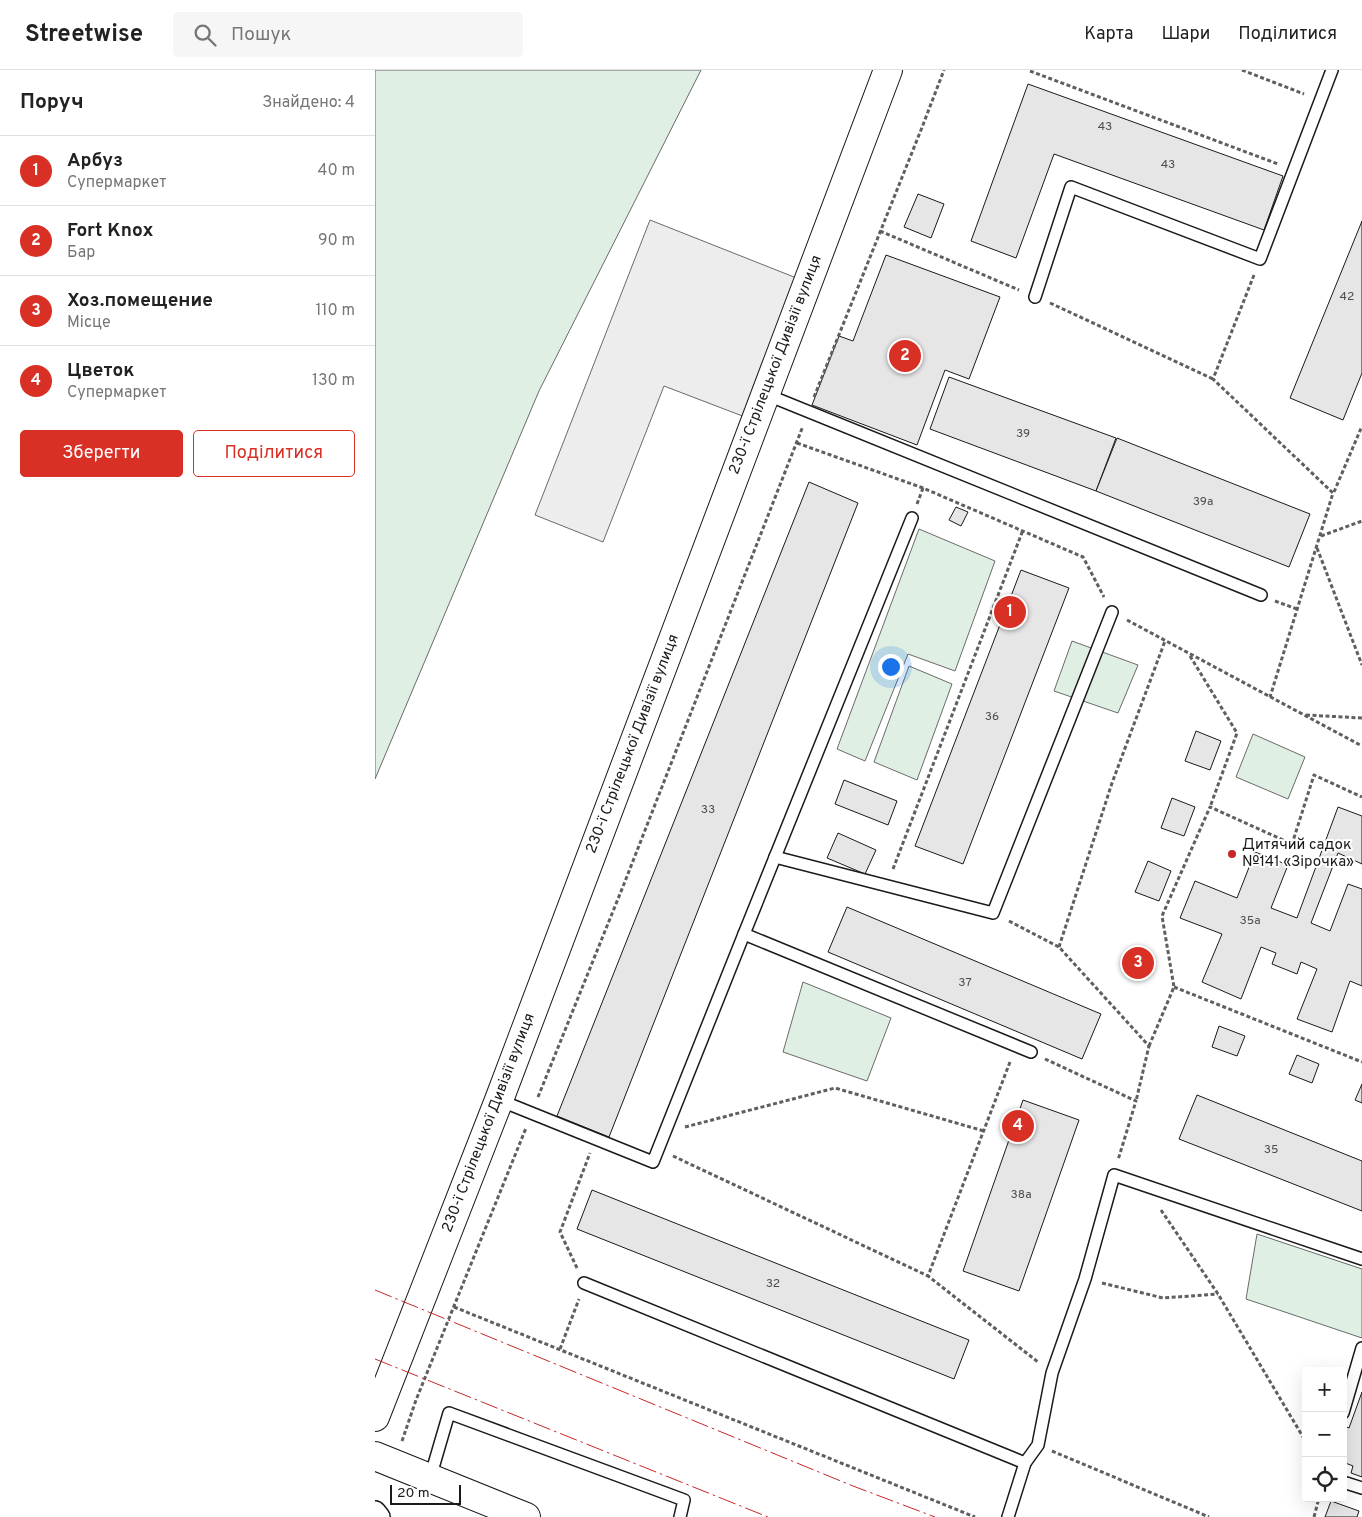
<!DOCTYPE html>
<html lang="uk">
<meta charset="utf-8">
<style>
body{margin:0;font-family:Overpass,sans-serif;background:#f6f6f6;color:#222}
.controls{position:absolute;right:15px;bottom:15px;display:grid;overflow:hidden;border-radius:5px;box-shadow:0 5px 20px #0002}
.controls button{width:45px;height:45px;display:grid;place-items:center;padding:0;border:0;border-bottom:1px solid #e0e0e0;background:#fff;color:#222;font:25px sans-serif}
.scale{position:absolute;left:15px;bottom:12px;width:71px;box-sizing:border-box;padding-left:5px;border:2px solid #1a1a1a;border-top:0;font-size:14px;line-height:18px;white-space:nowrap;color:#1a1a1a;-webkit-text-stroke:4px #fff;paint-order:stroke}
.you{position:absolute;left:515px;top:596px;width:18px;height:18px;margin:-12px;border:4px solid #fff;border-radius:50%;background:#1a73e8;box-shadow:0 0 0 8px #1a73e833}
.badge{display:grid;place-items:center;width:32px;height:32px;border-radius:50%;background:#d93025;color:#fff;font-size:16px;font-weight:700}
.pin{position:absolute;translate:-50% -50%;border:2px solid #fff;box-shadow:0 1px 5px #0006}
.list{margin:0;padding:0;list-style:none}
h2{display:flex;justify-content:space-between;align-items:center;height:65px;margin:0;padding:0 20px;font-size:21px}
h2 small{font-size:16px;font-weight:400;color:#767676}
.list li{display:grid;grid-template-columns:32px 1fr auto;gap:15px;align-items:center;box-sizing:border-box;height:70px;padding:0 20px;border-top:1px solid #e0e0e0}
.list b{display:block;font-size:19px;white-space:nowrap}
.list p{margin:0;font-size:16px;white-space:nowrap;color:#767676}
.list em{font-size:16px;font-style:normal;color:#767676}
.actions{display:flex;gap:10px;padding:15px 20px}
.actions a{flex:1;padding:11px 0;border:1px solid #d93025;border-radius:5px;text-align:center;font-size:18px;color:#d93025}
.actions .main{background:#d93025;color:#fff}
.icon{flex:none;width:28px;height:28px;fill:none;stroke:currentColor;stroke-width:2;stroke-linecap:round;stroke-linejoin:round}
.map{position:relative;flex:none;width:987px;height:1447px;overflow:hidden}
header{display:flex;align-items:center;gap:30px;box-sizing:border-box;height:70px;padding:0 25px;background:#fff;border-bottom:1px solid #e0e0e0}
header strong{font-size:24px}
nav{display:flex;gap:28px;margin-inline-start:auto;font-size:18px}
.search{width:350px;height:45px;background:#f6f6f6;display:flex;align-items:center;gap:12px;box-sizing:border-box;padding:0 18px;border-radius:5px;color:#767676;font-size:19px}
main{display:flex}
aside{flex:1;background:#fff}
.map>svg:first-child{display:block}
</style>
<header>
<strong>Streetwise</strong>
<div class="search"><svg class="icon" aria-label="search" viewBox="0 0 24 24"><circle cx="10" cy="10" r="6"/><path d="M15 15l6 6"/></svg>Пошук</div>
<nav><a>Карта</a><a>Шари</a><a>Поділитися</a></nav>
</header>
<main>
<aside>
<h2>Поруч<small>Знайдено: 4</small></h2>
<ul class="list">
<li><span class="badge">1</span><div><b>Арбуз</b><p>Супермаркет</p></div><em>40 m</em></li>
<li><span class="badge">2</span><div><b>Fort Knox</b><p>Бар</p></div><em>90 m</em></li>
<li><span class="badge">3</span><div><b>Хоз.помещение</b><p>Місце</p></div><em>110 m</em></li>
<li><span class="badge">4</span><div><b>Цветок</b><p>Супермаркет</p></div><em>130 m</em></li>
</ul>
<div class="actions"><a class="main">Зберегти</a><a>Поділитися</a></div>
</aside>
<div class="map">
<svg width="987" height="1447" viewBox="0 0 987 1447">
<rect width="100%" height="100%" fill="#fff"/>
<g fill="#e0efe3" stroke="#6a6a6a">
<polygon points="0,0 326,0 164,321 0,709"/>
<polygon points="544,459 620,491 580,601 533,584 490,691 462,679"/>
<polygon points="697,571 763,595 743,643 679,621"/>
<polygon points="534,596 577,614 542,710 499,692"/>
<polygon points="878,664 930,687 913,729 861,707"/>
<polygon points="428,912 516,948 492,1011 408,982"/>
<polygon points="882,1164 987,1199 987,1268 871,1229"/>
</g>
<polygon fill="#ededed" stroke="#6a6a6a" points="275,150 424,209 370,347 289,316 228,472 160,445"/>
<g fill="#e6e6e6" stroke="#1a1a1a">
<polygon points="653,14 908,106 889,160 679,84 641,188 596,171"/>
<polygon points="543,124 569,134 556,168 529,157"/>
<polygon points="987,151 987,303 968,350 915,328"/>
<polygon points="511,185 625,227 594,309 570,300 542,375 437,335 464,266 478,271"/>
<polygon points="574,307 741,368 721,421 555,359"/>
<polygon points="742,368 935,444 914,497 721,421"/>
<polygon points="434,412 483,433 234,1067 182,1046"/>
<polygon points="581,437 593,442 586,456 574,450"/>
<polygon points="646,500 694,518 588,794 540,776"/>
<polygon points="821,661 846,671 835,700 810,691"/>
<polygon points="469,710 522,731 513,755 460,734"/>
<polygon points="797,728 820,737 809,766 786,758"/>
<polygon points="963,737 987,746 987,794 963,783 936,853 955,861 973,814 987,819 987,916 975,911 957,962 922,949 942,899 926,892 922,904 897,894 901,883 886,877 866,929 827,912 847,864 805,848 820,811 862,828 880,782 913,795 896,838 922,848"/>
<polygon points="463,763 501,780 490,804 452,788"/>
<polygon points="773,791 796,801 784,831 760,822"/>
<polygon points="472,837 726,944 707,989 453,882"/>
<polygon points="768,878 771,907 759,907 755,879"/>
<polygon points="844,956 870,966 862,986 837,977"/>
<polygon points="922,985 944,994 937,1013 914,1004"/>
<polygon points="987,1014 987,1033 980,1030"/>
<polygon points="822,1025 987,1091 987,1141 804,1069"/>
<polygon points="648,1030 704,1050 644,1221 588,1201"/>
<polygon points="217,1120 594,1270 579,1309 202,1159"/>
<polygon points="987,1322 987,1407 976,1403 978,1396 968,1392 968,1359 969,1356 974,1358"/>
<polygon points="956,1431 984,1441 982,1447 950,1447"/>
</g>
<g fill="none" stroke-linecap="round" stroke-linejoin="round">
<defs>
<g id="lane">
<polyline points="660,227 696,117 885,189 957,0"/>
<polyline points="390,324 886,525"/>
<polyline points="400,787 618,843 737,542"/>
<polyline points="369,864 537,448"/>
<polyline points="124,1030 278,1092 369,864 656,982"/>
<polyline points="209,1213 650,1393"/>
<polyline points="968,1343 987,1278"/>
<polyline points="55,1408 74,1343 309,1430 305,1447"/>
<polyline points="968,1412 987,1418"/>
<polyline points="633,1447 650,1393 663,1375 677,1303 710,1209 739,1105 987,1189"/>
</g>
<polyline id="street" points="0,1442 4,1447"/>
<g id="secondary">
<polyline points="0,1347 124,1030 513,0"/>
<polyline points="0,1386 151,1447"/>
</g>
</defs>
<use href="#lane" stroke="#1a1a1a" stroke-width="14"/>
<use href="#street" stroke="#1a1a1a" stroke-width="24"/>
<use href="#secondary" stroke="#1a1a1a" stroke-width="30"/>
<g stroke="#5f5f5f" stroke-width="3" stroke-dasharray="4 2.5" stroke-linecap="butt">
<polyline points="867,0 929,24"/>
<polyline points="655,1 903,94"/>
<polyline points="505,161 644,220"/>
<polyline points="879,205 838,309 958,423 895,627"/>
<polyline points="675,233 838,309"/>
<polyline points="439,327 546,60 569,0"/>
<polyline points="422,373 548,418 708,487 729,527"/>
<polyline points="959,422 987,356"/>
<polyline points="542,434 548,418"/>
<polyline points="946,466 987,451"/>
<polyline points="942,478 987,595"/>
<polyline points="900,531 922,539"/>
<polyline points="752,550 987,676"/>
<polyline points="815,586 862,663 835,737"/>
<polyline points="931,645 987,648"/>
<polyline points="518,799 648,460"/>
<polyline points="634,851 684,877 774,976 761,1031"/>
<polyline points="684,877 737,713 790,571"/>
<polyline points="799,917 987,992"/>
<polyline points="774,976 799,917 787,846 835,737 917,774 939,705 987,727"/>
<polyline points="670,989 761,1031 743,1090"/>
<polyline points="635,992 553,1206 663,1292"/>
<polyline points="163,1027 249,814 428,356"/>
<polyline points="310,1057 460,1018 609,1061"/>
<polyline points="298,1086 553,1206"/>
<polyline points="786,1140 843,1224 931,1372"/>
<polyline points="202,1198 185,1162 215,1083"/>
<polyline points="727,1213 788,1228 843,1224"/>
<polyline points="79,1237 600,1447"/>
<polyline points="185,1279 204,1229"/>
<polyline points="27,1371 41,1330 151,1058"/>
<polyline points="677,1381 834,1447"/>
<polyline points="939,1447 944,1428"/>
</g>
<use href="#lane" stroke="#fff" stroke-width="11"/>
<use href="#street" stroke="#fff" stroke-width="21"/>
<use href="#secondary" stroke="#fff" stroke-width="28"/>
<g stroke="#c62828" stroke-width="1" stroke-dasharray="18 4 2.5 4" stroke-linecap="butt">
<polyline points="0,1220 478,1416 560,1447"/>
<polyline points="0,1289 393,1447"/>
</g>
</g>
<circle fill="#c62828" stroke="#fff" stroke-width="2" cx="857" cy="784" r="5"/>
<g text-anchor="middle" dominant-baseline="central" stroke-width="4" stroke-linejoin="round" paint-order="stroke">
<g font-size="12" fill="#4d4d4d">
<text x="730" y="57">43</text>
<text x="793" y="95">43</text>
<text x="972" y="227">42</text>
<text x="648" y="364">39</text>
<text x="828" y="432">39а</text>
<text x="617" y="647">36</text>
<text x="333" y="740">33</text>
<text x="875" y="851">35а</text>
<text x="590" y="913">37</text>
<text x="896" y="1080">35</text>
<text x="646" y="1125">38а</text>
<text x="398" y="1214">32</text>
</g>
<g font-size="15" fill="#1a1a1a" stroke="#fff">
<text transform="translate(401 295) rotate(-69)">230-ї Стрілецької Дивізії вулиця</text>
<text transform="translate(258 674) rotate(-69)">230-ї Стрілецької Дивізії вулиця</text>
<text transform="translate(114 1053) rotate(-69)">230-ї Стрілецької Дивізії вулиця</text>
</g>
<g font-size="15" fill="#1a1a1a" stroke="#fff" text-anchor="start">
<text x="867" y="775">Дитячий садок<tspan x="867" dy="17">№141 «Зiрочка»</tspan></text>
</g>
</g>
</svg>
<div class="controls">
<button>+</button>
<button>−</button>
<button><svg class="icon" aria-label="locate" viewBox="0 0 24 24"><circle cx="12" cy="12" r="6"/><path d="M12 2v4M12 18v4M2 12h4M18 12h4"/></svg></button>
</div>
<div class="scale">20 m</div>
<div class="you"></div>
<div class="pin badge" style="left:635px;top:542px">1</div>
<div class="pin badge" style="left:530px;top:286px">2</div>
<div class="pin badge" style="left:763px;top:893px">3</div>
<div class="pin badge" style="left:643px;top:1056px">4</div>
</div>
</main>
